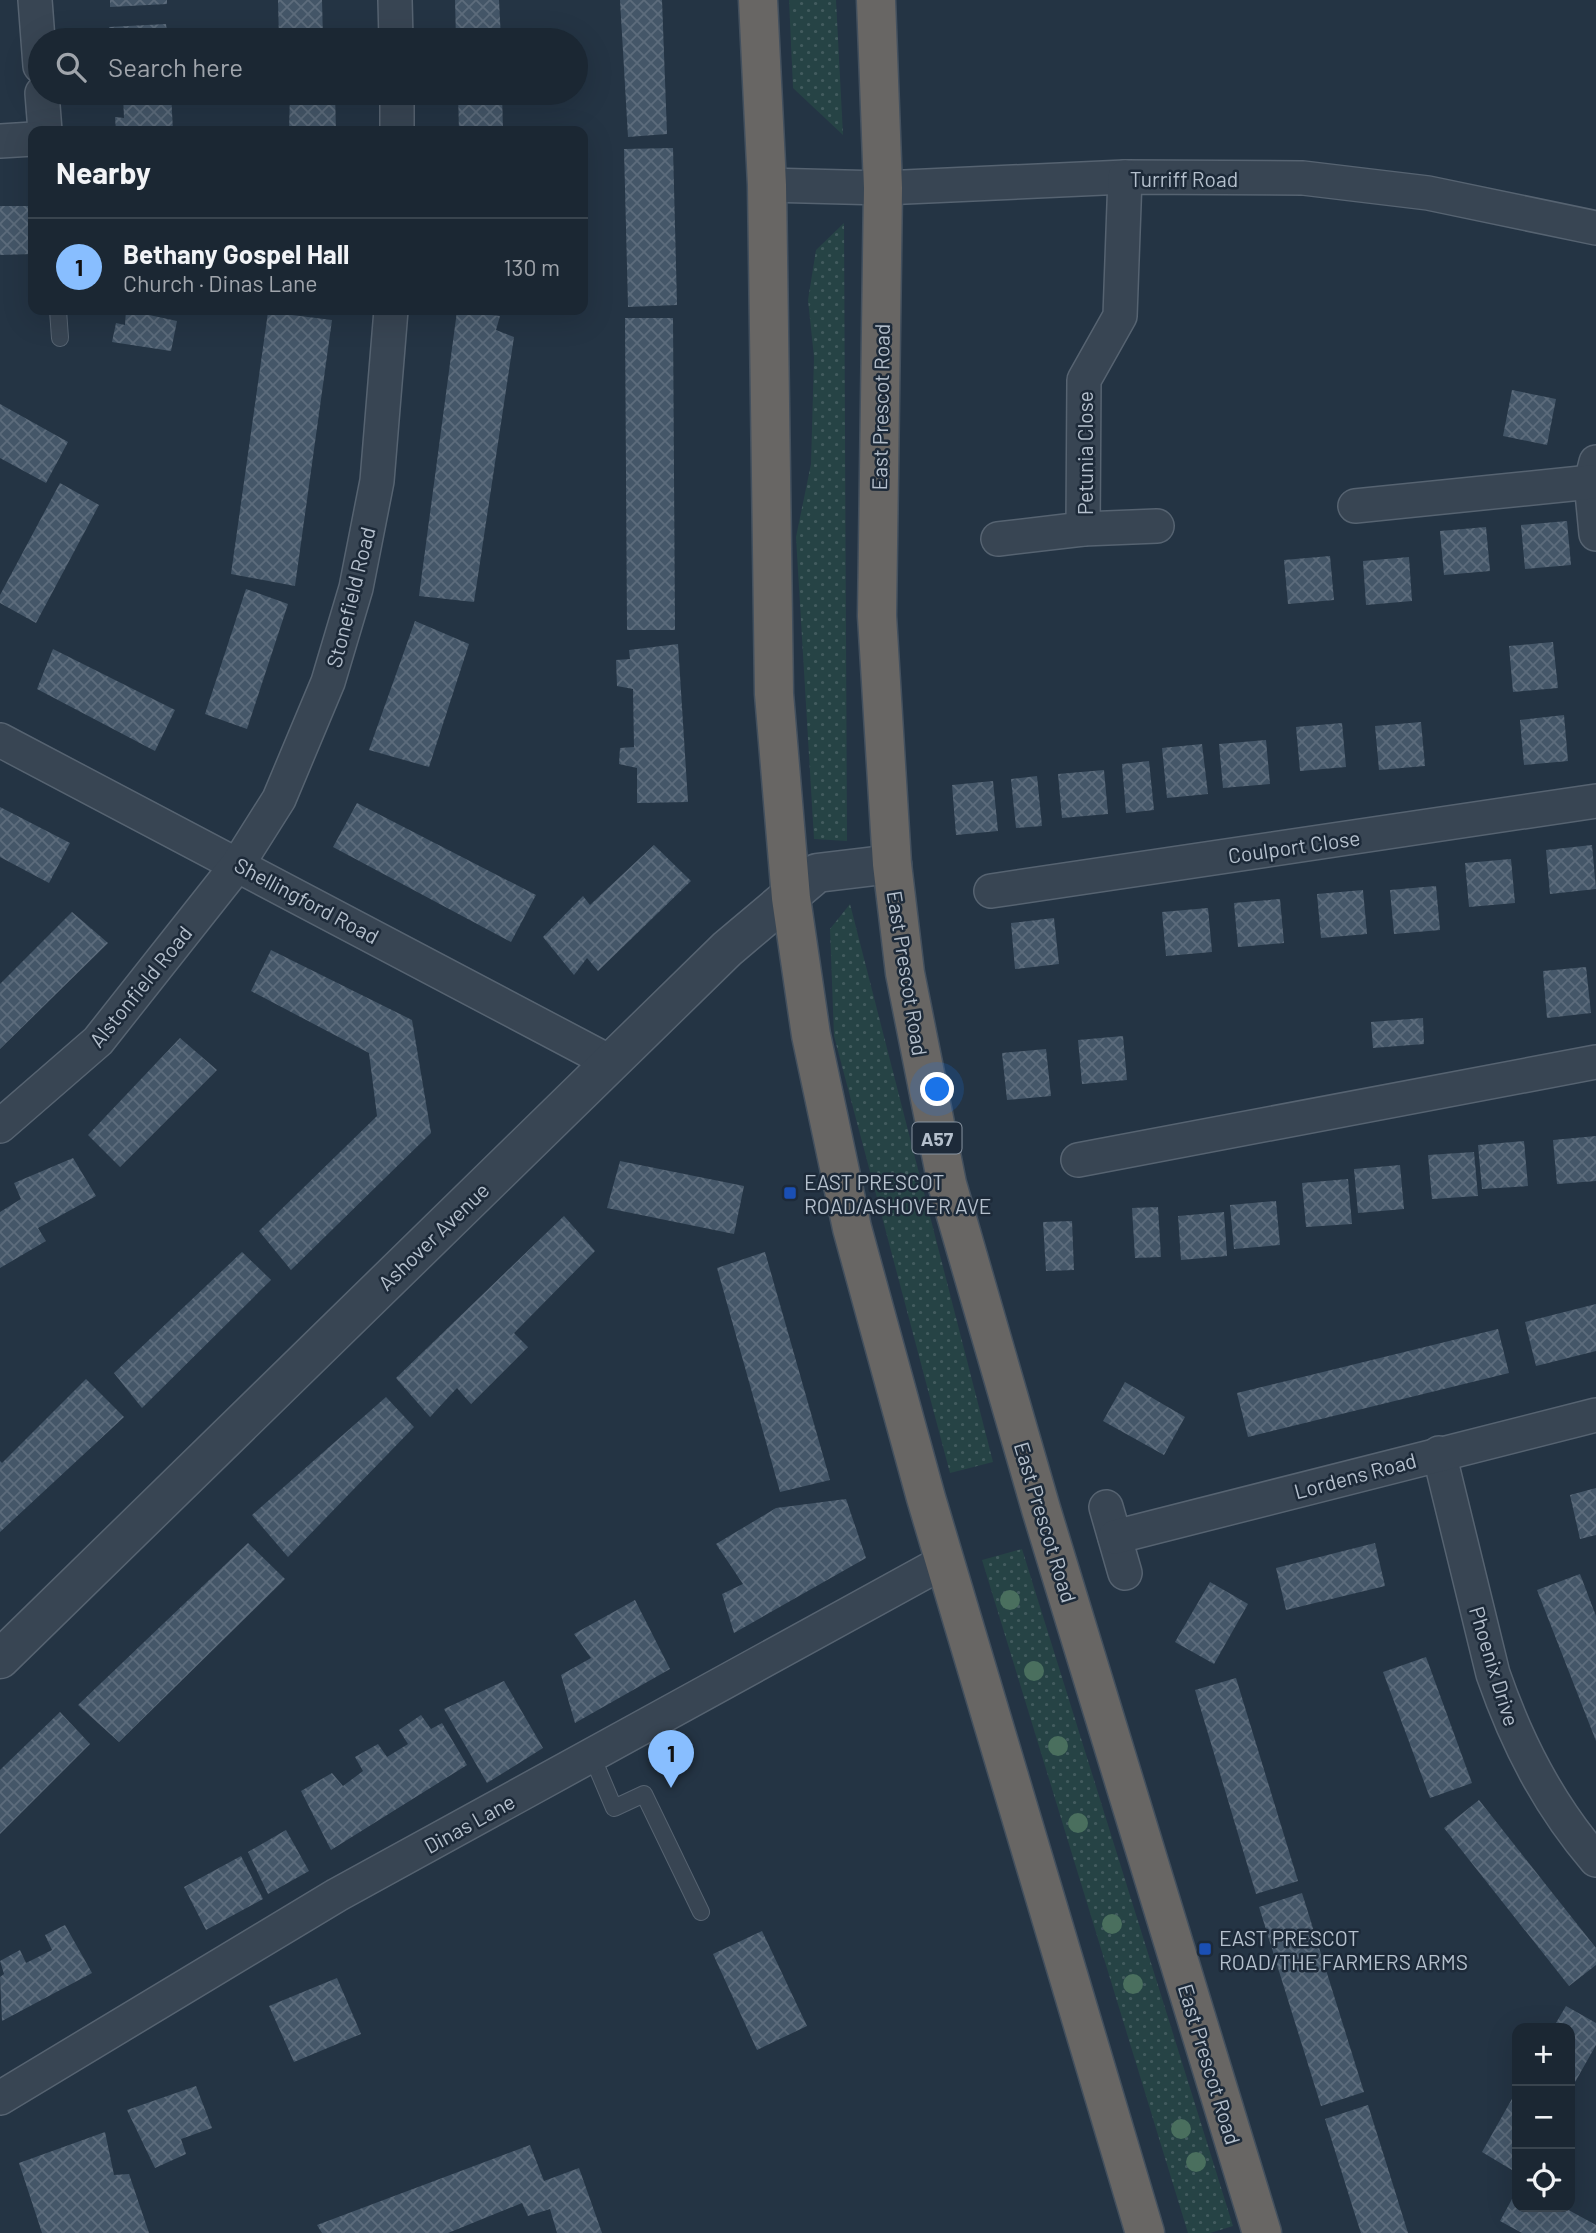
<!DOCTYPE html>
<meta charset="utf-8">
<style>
body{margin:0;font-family:Barlow,sans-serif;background:#242f3b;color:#f1f3f6}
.controls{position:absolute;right:21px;bottom:21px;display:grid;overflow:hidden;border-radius:14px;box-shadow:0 7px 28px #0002}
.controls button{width:63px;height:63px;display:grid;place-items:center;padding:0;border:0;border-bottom:2px solid #39444e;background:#1b2733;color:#f1f3f6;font:35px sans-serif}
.you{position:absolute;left:938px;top:1090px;width:24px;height:24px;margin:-18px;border:5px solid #fff;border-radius:50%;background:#1a73e8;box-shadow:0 0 0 10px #1a73e833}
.badge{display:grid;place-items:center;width:46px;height:46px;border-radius:50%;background:#88beff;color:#111;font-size:23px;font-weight:700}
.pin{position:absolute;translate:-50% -58px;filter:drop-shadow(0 2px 4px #0008)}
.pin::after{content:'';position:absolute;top:37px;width:24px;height:21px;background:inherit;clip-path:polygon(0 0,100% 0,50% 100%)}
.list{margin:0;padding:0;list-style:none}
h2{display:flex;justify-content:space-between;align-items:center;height:91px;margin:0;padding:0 28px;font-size:30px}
h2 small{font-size:23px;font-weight:400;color:#a0a5ac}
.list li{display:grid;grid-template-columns:46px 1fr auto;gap:21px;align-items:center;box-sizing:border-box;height:98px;padding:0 28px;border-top:2px solid #39444e}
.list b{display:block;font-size:26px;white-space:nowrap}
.list p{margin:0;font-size:23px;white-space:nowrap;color:#a0a5ac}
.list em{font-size:23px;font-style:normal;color:#a0a5ac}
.icon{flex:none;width:38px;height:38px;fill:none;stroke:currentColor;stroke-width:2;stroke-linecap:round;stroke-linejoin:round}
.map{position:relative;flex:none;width:1596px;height:2233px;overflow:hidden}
.search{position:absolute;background:#1b2733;box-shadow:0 7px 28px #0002;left:28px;top:28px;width:560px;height:77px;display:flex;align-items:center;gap:18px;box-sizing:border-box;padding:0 24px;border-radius:38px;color:#a0a5ac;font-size:26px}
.panel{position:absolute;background:#1b2733;box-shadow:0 7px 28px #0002;left:28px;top:126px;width:560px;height:189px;border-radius:14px}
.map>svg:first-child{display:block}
</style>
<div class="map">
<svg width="1596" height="2233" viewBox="0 0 1596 2233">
<defs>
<pattern id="grass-dots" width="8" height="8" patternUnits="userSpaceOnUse" patternTransform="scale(1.75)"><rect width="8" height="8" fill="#264345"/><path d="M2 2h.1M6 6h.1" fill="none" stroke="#435c5f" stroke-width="1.8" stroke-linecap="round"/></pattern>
<pattern id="building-cross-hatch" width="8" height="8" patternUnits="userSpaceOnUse" patternTransform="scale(1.75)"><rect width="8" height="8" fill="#445668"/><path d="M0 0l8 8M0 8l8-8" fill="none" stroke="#5d6c7c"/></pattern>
</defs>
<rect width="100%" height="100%" fill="#243444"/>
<g fill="url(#grass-dots)">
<polygon points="789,0 836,0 843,135 793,88"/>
<polygon points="844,223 847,841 814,839 796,537 811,464 814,357 808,300 816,250"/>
<polygon points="850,904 993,1462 950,1473 834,1036 830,929"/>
<polygon points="1022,1549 1233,2226 1210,2233 1188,2233 982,1560"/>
</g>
<g fill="url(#building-cross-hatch)">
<polygon points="110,0 167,0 167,4 110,7"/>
<polygon points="278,0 322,0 323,40 279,40"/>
<polygon points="455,0 499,0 501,40 456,40"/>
<polygon points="620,0 662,0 667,134 628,137"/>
<polygon points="166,24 168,40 111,40 109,27"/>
<polygon points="112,93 171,93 173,131 116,131 115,117 124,118 123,95 112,95"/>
<polygon points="290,93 335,93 336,131 289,131"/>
<polygon points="458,93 502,93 503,131 459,131"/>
<polygon points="673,148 677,305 628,307 624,149"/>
<polygon points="0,206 33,206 33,254 0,255"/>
<polygon points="126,310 177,321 171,351 112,342 116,323 125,325"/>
<polygon points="457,311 500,316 496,330 514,337 474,602 419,596"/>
<polygon points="268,312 332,320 295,586 231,574"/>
<polygon points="625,318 673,318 675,630 627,630"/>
<polygon points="1512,390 1556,399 1547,445 1503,436"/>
<polygon points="0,404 68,442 46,483 0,458"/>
<polygon points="60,483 99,505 36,623 0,603 0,595"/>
<polygon points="1567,521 1571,565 1525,569 1521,525"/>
<polygon points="1486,527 1490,571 1444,575 1440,531"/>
<polygon points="1330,556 1334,600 1288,604 1284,560"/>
<polygon points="1409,557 1412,601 1366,605 1363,561"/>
<polygon points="246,589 288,604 247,729 205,714"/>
<polygon points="415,621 469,644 429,767 369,750"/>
<polygon points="1553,642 1558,688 1513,692 1509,646"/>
<polygon points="678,644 688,802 637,803 637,768 619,764 620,748 634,747 633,689 617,686 616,660 630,659 629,650"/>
<polygon points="53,649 175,710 155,751 37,689"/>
<polygon points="1564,715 1568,761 1524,765 1520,720"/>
<polygon points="1421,722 1425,766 1379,770 1375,726"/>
<polygon points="1342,723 1346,767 1300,771 1296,727"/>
<polygon points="1266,740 1270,784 1223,788 1219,744"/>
<polygon points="1202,744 1208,794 1167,798 1162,748"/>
<polygon points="1149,761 1154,810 1126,813 1122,764"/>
<polygon points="1104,770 1108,814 1062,818 1058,774"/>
<polygon points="1037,776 1042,826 1016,828 1011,779"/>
<polygon points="993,781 998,831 956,835 952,785"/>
<polygon points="357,803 536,895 511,942 333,847"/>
<polygon points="0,807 70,843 49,883 0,857"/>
<polygon points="654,845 691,881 598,971 587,958 574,975 543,937 583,896 590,905"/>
<polygon points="1592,845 1596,889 1550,894 1546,850"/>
<polygon points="1511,859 1515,903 1469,907 1465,863"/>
<polygon points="1436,886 1440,930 1394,934 1390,890"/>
<polygon points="1363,890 1367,934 1321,938 1317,894"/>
<polygon points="1280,899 1284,943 1238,947 1234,903"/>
<polygon points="1208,908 1212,952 1166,956 1162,912"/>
<polygon points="72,912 108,943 0,1049 0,984"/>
<polygon points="1054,918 1059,964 1015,969 1011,923"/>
<polygon points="271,950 412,1020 431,1133 291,1270 259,1231 377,1116 369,1053 251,991"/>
<polygon points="1586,967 1591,1013 1547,1018 1543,971"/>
<polygon points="1423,1018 1424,1044 1373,1048 1371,1022"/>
<polygon points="1123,1036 1127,1080 1082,1084 1078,1040"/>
<polygon points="180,1038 217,1070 120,1167 88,1135"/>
<polygon points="1046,1049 1051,1096 1007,1100 1002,1053"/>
<polygon points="1596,1136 1596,1181 1557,1184 1553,1140"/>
<polygon points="1524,1141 1528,1186 1482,1189 1478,1145"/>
<polygon points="1474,1152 1478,1196 1432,1199 1428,1155"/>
<polygon points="73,1158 96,1196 38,1228 46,1241 0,1268 0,1212 21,1199 14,1183"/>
<polygon points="620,1161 744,1186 734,1234 607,1208"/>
<polygon points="1400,1165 1404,1209 1358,1213 1354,1169"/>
<polygon points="1348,1179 1352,1224 1306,1227 1302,1183"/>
<polygon points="1276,1201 1280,1245 1234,1249 1230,1205"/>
<polygon points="1158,1207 1161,1257 1135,1258 1132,1208"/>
<polygon points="1224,1212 1227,1256 1181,1260 1178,1216"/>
<polygon points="564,1216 595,1251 514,1333 528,1347 471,1404 457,1388 430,1417 396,1378"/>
<polygon points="1072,1221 1074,1270 1046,1271 1043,1222"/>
<polygon points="242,1252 271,1280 142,1408 114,1373"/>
<polygon points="765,1252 830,1480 780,1492 717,1268"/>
<polygon points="1596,1304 1596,1351 1536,1366 1525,1322"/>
<polygon points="1498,1329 1509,1373 1248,1437 1237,1393"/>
<polygon points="86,1379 124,1417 0,1532 0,1461 2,1463"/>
<polygon points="1125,1382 1185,1417 1164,1455 1103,1421"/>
<polygon points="386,1397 414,1427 288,1557 252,1515"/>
<polygon points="1596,1488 1596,1535 1580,1539 1570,1495"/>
<polygon points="846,1499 866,1558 734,1633 722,1594 743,1584 716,1544 776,1508"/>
<polygon points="248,1543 285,1579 119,1742 78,1705"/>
<polygon points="1375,1543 1385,1586 1286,1610 1276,1568"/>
<polygon points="1580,1574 1596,1616 1596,1741 1537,1590"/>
<polygon points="1210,1582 1248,1604 1214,1664 1175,1642"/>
<polygon points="635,1600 670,1669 575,1723 561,1675 591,1658 574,1634"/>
<polygon points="1426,1657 1472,1783 1430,1798 1383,1672"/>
<polygon points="1236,1678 1298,1881 1256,1894 1195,1690"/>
<polygon points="504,1681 543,1748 487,1783 444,1709"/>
<polygon points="60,1712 90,1744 0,1834 0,1770"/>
<polygon points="421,1715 431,1729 442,1723 467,1765 331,1850 301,1791 332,1773 343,1786 363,1771 355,1757 378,1744 387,1757 408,1744 399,1730"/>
<polygon points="1479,1800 1596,1948 1596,1965 1569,1986 1444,1828"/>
<polygon points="286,1830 309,1871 268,1894 248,1852"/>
<polygon points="241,1856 263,1899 206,1930 184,1887"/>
<polygon points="1302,1893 1364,2092 1321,2106 1259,1907"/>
<polygon points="65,1925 92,1973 2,2021 0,1977 4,1974 0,1961 20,1950 26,1963 52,1950 45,1935"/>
<polygon points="762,1931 807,2026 757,2050 713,1954"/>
<polygon points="337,1978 361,2034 294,2062 269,2006"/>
<polygon points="1566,2006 1596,2023 1596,2045 1570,2091 1570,2028 1553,2028"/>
<polygon points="196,2086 212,2128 181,2139 186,2154 155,2168 127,2110"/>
<polygon points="1517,2090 1517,2173 1482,2152"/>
<polygon points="1368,2105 1389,2172 1408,2233 1361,2233 1356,2218 1325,2119"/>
<polygon points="105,2132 114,2175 129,2174 149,2233 42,2233 19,2163"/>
<polygon points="530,2145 544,2181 579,2168 602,2233 557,2233 550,2209 528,2216 522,2203 448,2233 322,2233 317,2225"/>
<polygon points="1517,2190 1517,2207 1563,2207 1596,2225 1596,2233 1522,2233 1500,2221"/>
</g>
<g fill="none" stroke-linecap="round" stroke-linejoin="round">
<defs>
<g id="service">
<polyline points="58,310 60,338"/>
<polyline points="592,1756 614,1808 644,1794 701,1912"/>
</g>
<g id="minor">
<polyline points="35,0 40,66"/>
<polyline points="395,0 396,40"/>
<polyline points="42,93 45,131"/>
<polyline points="397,93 397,131"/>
<polyline points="0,141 33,139"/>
<polyline points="767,185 883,188 1125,177 1303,178 1428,193 1596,228"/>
<polyline points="1596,462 1591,482 1596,534"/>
<polyline points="1355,506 1591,482"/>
<polyline points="1083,529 1084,380 1120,316 1125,177"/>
<polyline points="998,539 1083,529 1157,526"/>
<polyline points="0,740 612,1063"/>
<polyline points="991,891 1596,801"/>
<polyline points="0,1126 98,1041 238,864 279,799 328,682 356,588 377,481 391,310"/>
<polyline points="1078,1160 1596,1062"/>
<path d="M1439,1453L1493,1674C1517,1743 1548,1804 1596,1860"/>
<polyline points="1106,1507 1125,1573"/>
<polyline points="1115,1537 1596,1415"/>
<polyline points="0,2098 337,1895 945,1561"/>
</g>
<polyline id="tertiary" points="0,1659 727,949 817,873 892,864"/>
<g id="trunk">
<polyline points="758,0 767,185 774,694 791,898 811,1035 852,1228 926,1498 1145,2233"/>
<polyline points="876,0 883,188 877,616 892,864 905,973 947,1184 1041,1509 1262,2233"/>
</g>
</defs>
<use href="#service" stroke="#566371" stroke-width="18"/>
<use href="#minor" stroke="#566371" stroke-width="36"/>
<use href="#tertiary" stroke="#566371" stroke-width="41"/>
<use href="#trunk" stroke="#43505e" stroke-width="41"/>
<use href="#service" stroke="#384553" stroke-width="16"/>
<use href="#minor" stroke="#384553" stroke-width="33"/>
<use href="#tertiary" stroke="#384553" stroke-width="38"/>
<use href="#trunk" stroke="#686664" stroke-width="38"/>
</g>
<g fill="#4a6f5e">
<circle cx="1010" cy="1600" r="10"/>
<circle cx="1034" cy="1671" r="10"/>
<circle cx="1058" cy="1746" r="10"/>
<circle cx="1078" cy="1823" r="10"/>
<circle cx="1112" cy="1924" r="10"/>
<circle cx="1133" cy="1984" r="10"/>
<circle cx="1181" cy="2129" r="10"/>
<circle cx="1196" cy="2162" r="10"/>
</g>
<g fill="#1a4fb4" stroke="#1d2a39" stroke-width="2.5">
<rect x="783" y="1186" width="14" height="14" rx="3.5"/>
<rect x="1198" y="1942" width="14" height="14" rx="3.5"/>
</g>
<g text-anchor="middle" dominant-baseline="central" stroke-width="5" stroke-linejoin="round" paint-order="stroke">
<rect fill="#1d2a39" stroke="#8793a1" stroke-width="2" x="912.5" y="1122.5" width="49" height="31" rx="5"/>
<g font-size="19" font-weight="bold" fill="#b5c0cd">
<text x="937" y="1138">A57</text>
</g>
<g font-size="21" fill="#b5c0cd" stroke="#1d2a39">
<text x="1184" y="178">Turriff Road</text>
<text transform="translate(880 407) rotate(-89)">East Prescot Road</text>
<text transform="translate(1084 453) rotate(-90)">Petunia Close</text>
<text transform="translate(350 597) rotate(-76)">Stonefield Road</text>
<text transform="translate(1294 846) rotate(-8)">Coulport Close</text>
<text transform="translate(307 900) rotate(28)">Shellingford Road</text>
<text transform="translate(908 973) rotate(81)">East Prescot Road</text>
<text transform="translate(140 986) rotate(-51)">Alstonfield Road</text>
<text transform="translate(433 1236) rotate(-44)">Ashover Avenue</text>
<text transform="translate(1355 1475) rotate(-15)">Lordens Road</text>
<text transform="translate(1046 1522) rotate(73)">East Prescot Road</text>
<text transform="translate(1495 1666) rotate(73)">Phoenix Drive</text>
<text transform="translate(469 1823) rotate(-29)">Dinas Lane</text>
<text transform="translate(1210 2064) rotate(73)">East Prescot Road</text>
</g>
<g font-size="21" fill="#b5c0cd" stroke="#1d2a39" text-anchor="start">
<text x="804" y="1181">EAST PRESCOT<tspan x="804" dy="24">ROAD/ASHOVER AVE</tspan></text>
<text x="1219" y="1937">EAST PRESCOT<tspan x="1219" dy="24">ROAD/THE FARMERS ARMS</tspan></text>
</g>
</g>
</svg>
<div class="controls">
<button>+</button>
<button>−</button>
<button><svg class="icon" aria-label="locate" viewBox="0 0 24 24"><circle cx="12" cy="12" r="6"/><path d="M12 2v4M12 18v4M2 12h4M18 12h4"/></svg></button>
</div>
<div class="you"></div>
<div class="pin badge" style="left:671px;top:1788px">1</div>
<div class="search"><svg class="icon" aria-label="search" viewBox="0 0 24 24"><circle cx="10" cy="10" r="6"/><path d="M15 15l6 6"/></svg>Search here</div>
<section class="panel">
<h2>Nearby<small></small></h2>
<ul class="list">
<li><span class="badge">1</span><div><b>Bethany Gospel Hall</b><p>Church · Dinas Lane</p></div><em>130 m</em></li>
</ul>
</section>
</div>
